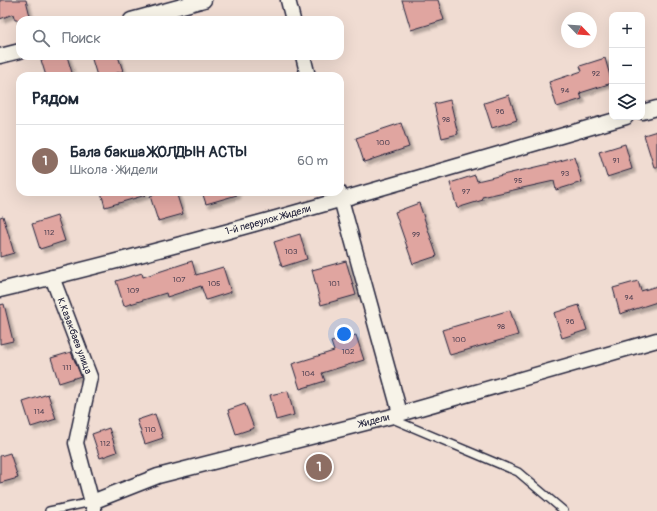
<!DOCTYPE html>
<html lang="ru">
<meta charset="utf-8">
<style>
body{margin:0;font-family:Pangolin,sans-serif;background:#f6f6f7;color:#1f2937}
.controls{position:absolute;right:12px;top:12px;display:grid;overflow:hidden;border-radius:8px;box-shadow:0 4px 16px #0002}
.controls button{width:36px;height:36px;display:grid;place-items:center;padding:0;border:0;border-bottom:1px solid #e0e1e3;background:#fff;color:#1f2937;font:20px sans-serif}
.compass{position:absolute;left:561px;top:12px;width:36px;height:36px;border-radius:50%;background:#fff;box-shadow:0 4px 16px #0002;rotate:115deg}
.you{position:absolute;left:344px;top:334px;width:14px;height:14px;margin:-10px;border:3px solid #fff;border-radius:50%;background:#1a73e8;box-shadow:0 0 0 6px #1a73e833}
.badge{display:grid;place-items:center;width:26px;height:26px;border-radius:50%;background:#c8321e;color:#fff;font-size:13px;font-weight:700}
.pin{position:absolute;translate:-50% -50%;border:2px solid #fff;box-shadow:0 1px 4px #0006}
.list{margin:0;padding:0;list-style:none}
h2{display:flex;justify-content:space-between;align-items:center;height:52px;margin:0;padding:0 16px;font-size:17px}
h2 small{font-size:13px;font-weight:400;color:#747a83}
.list li{display:grid;grid-template-columns:26px 1fr auto;gap:12px;align-items:center;box-sizing:border-box;height:72px;padding:0 16px;border-top:1px solid #e0e1e3}
.list b{display:block;font-size:15px;white-space:nowrap}
.list p{margin:0;font-size:13px;white-space:nowrap;color:#747a83}
.list em{font-size:13px;font-style:normal;color:#747a83}
.icon{flex:none;width:22px;height:22px;fill:none;stroke:currentColor;stroke-width:2;stroke-linecap:round;stroke-linejoin:round}
.map{position:relative;flex:none;width:657px;height:511px;overflow:hidden}
.search{position:absolute;background:#fff;box-shadow:0 4px 16px #0002;left:16px;top:16px;width:328px;height:44px;display:flex;align-items:center;gap:10px;box-sizing:border-box;padding:0 14px;border-radius:12px;color:#747a83;font-size:15px}
.panel{position:absolute;background:#fff;box-shadow:0 4px 16px #0002;left:16px;top:72px;width:328px;height:124px;border-radius:12px}
.map>svg:first-child{display:block}
</style>
<div class="map">
<svg width="657" height="511" viewBox="0 0 657 511">
<defs>
<filter id="shadow"><feDropShadow dx="3.5" dy="3.5" stdDeviation="1" flood-color="#0004"/></filter>
</defs>
<rect width="100%" height="100%" fill="#f0dcd2"/>
<filter id="ink" filterUnits="userSpaceOnUse"><feTurbulence type="fractalNoise" baseFrequency=".025" numOctaves="2"/><feDisplacementMap in="SourceGraphic" scale="8" xChannelSelector="R" yChannelSelector="G"/><feConvolveMatrix kernelMatrix="1 2 1 2 8 2 1 2 1" color-interpolation-filters="sRGB"/></filter>
<g filter="url(#ink)">
<g fill="#e0a5a0" stroke="#22223b" filter="url(#shadow)">
<polygon points="0,0 26,0 31,20 15,20 13,14 0,19"/>
<polygon points="402,0 438,0 444,20 411,30"/>
<polygon points="54,56 67,56 73,76 46,76 41,60"/>
<polygon points="91,56 118,56 123,71 108,76 97,76"/>
<polygon points="605,58 612,83 580,93 582,99 557,107 549,82 582,71 580,66"/>
<polygon points="509,95 517,120 492,128 484,103"/>
<polygon points="450,100 458,134 442,138 434,104"/>
<polygon points="401,123 409,147 364,162 356,138"/>
<polygon points="657,131 657,167 654,167 644,135"/>
<polygon points="625,144 632,169 607,177 599,152"/>
<polygon points="574,157 582,182 556,190 554,181 482,197 483,200 457,208 450,183 475,175 477,181 549,164"/>
<polygon points="101,192 145,192 146,195 105,207"/>
<polygon points="164,192 176,192 183,214 158,221 150,196"/>
<polygon points="202,192 237,192 237,195 206,204"/>
<polygon points="419,203 437,256 413,264 395,212"/>
<polygon points="3,216 14,253 0,257 0,217"/>
<polygon points="57,216 65,241 40,249 32,224"/>
<polygon points="300,234 307,259 282,267 274,242"/>
<polygon points="192,261 196,275 223,267 231,292 206,300 201,286 167,297 166,293 124,306 116,281 142,273 143,277"/>
<polygon points="346,261 356,295 321,305 312,270"/>
<polygon points="638,281 641,291 657,286 657,302 620,314 613,288"/>
<polygon points="4,304 13,341 0,344 0,305"/>
<polygon points="579,305 587,330 562,338 554,313"/>
<polygon points="510,310 518,335 450,355 442,330"/>
<polygon points="356,335 364,360 322,373 325,381 300,389 292,364 334,351 331,342"/>
<polygon points="71,352 81,376 59,383 51,358"/>
<polygon points="288,391 294,415 276,420 270,395"/>
<polygon points="48,394 56,419 31,427 23,402"/>
<polygon points="245,404 254,428 236,434 228,410"/>
<polygon points="155,414 163,438 145,444 137,420"/>
<polygon points="109,428 117,452 100,458 92,434"/>
<polygon points="10,453 18,478 0,483 0,456"/>
</g>
<g fill="none" stroke-linecap="round" stroke-linejoin="round">
<defs>
<g id="lane">
<polyline points="390,418 518,472 564,511"/>
<polyline points="49,511 92,502"/>
</g>
<g id="street">
<polyline points="288,0 293,20"/>
<polyline points="131,20 204,0"/>
<polyline points="0,56 20,51"/>
<polyline points="303,56 308,76"/>
<polyline points="642,112 657,108"/>
<polyline points="339,192 400,413"/>
<path id="s1" d="M52,277L90,377L76,443L94,510"/>
<path id="s2" d="M0,290C211,240 418,177 626,117"/>
<path id="s3" d="M92,502L158,476L389,417L657,340"/>
</g>
</defs>
<use href="#lane" stroke="#22223b" stroke-width="10"/>
<use href="#street" stroke="#22223b" stroke-width="17"/>
<use href="#lane" stroke="#f7f3e8" stroke-width="7"/>
<use href="#street" stroke="#f7f3e8" stroke-width="14"/>
</g>
</g>
<g text-anchor="middle" dominant-baseline="central" stroke-width="3" stroke-linejoin="round" paint-order="stroke">
<g font-size="8" fill="#524354">
<text x="596" y="73">92</text>
<text x="565" y="90">94</text>
<text x="500" y="111">96</text>
<text x="446" y="119">98</text>
<text x="383" y="142">100</text>
<text x="616" y="160">91</text>
<text x="565" y="173">93</text>
<text x="518" y="180">95</text>
<text x="466" y="191">97</text>
<text x="49" y="232">112</text>
<text x="416" y="234">99</text>
<text x="291" y="251">103</text>
<text x="179" y="279">107</text>
<text x="214" y="283">105</text>
<text x="334" y="283">101</text>
<text x="133" y="290">109</text>
<text x="629" y="297">94</text>
<text x="570" y="321">96</text>
<text x="501" y="326">98</text>
<text x="459" y="339">100</text>
<text x="348" y="351">102</text>
<text x="67" y="367">111</text>
<text x="308" y="373">104</text>
<text x="39" y="411">114</text>
<text x="150" y="429">110</text>
<text x="105" y="443">112</text>
</g>
<g font-size="10" fill="#22223b" stroke="#f7f3e8">
<text stroke="none"><textPath href="#s2" startOffset="277">1-й переулок Жидели</textPath></text>
<text stroke="none"><textPath href="#s1" startOffset="63">К.Казакбаев улица</textPath></text>
<text stroke="none"><textPath href="#s3" startOffset="294">Жидели</textPath></text>
</g>
</g>
</svg>
<div class="controls">
<button>+</button>
<button>−</button>
<button><svg class="icon" aria-label="layers" viewBox="0 0 24 24"><path d="M12 4l9 5-9 5-9-5zM3 14l9 5 9-5"/></svg></button>
</div>
<svg class="compass" viewBox="-18 -18 36 36"><path d="M0-13l5 13h-10z" fill="#e53935"/><path d="M0 13l5-13h-10z" fill="#747a83"/></svg>
<div class="you"></div>
<div class="pin badge" style="left:319px;top:467px;background:#8d6e63">1</div>
<div class="search"><svg class="icon" aria-label="search" viewBox="0 0 24 24"><circle cx="10" cy="10" r="6"/><path d="M15 15l6 6"/></svg>Поиск</div>
<section class="panel">
<h2>Рядом<small></small></h2>
<ul class="list">
<li><span class="badge" style="background:#8d6e63">1</span><div><b>Бала бакша ЖОЛДЫН АСТЫ</b><p>Школа · Жидели</p></div><em>60 m</em></li>
</ul>
</section>
</div>
